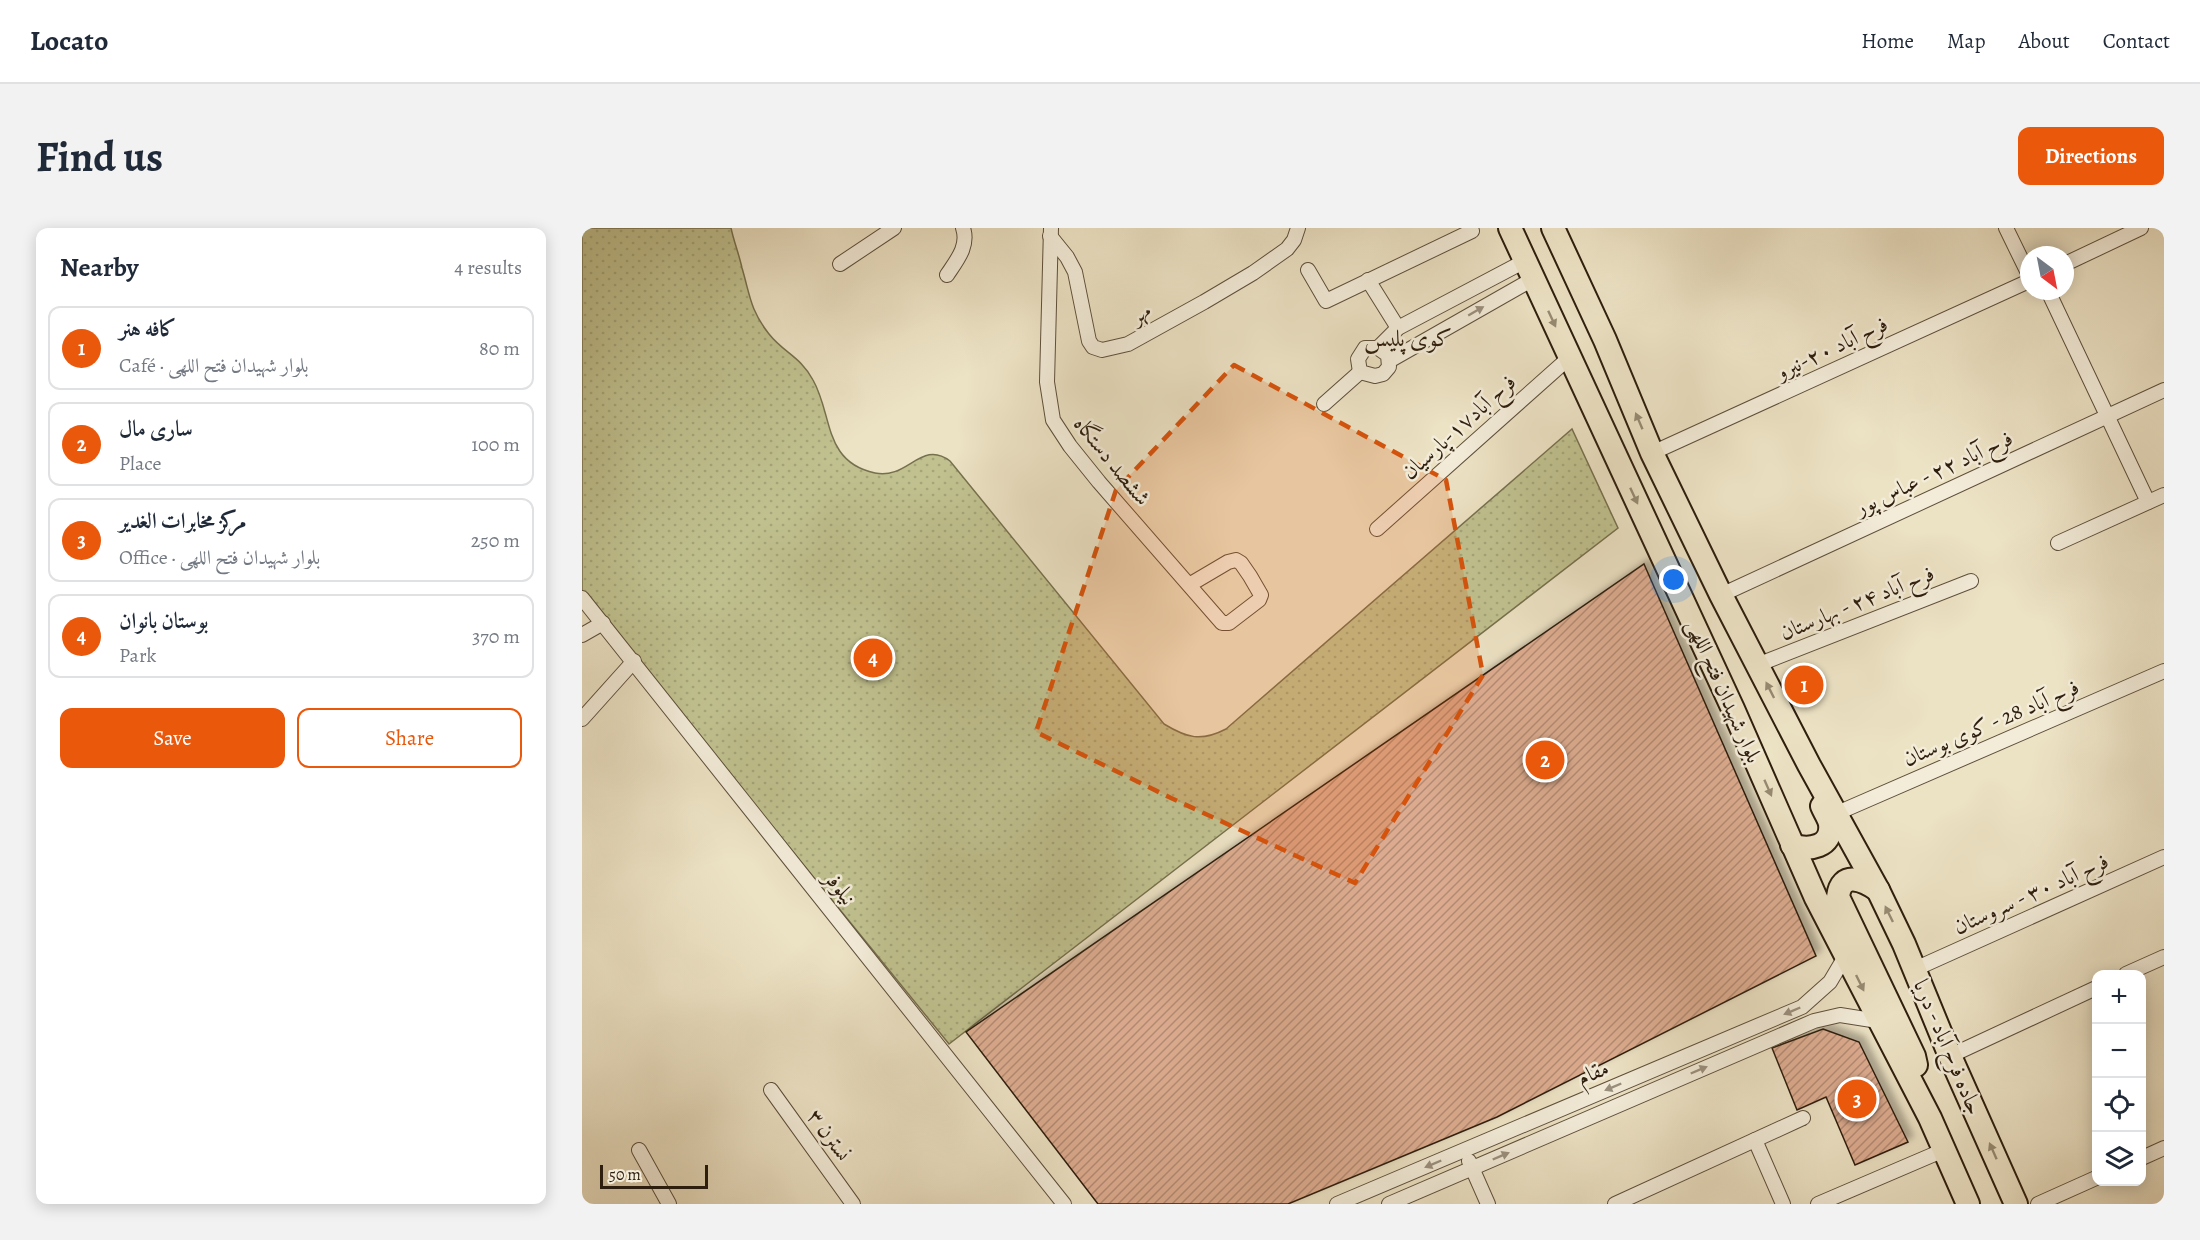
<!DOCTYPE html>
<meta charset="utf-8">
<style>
body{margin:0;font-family:Alegreya,Amiri,serif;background:#f2f2f3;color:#1f2937}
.controls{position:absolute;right:18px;bottom:18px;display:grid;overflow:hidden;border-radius:12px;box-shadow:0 3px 15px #0003}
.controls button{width:54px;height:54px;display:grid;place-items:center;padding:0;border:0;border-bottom:2px solid #e0e1e3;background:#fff;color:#1f2937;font:30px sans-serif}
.compass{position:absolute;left:1438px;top:18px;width:54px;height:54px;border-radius:50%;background:#fff;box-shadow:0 3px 15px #0003;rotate:148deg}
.scale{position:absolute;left:18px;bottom:15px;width:108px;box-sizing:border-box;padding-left:6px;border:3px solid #2e1e0d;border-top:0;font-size:16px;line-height:21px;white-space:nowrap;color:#2e1e0d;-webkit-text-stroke:4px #f3ecd9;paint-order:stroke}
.you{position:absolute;left:1092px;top:352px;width:21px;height:21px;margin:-15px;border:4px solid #fff;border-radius:50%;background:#1a73e8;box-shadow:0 0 0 9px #1a73e833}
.badge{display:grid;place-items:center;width:39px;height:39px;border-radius:50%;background:#ea580c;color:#fff;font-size:20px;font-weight:700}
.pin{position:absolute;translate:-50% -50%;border:3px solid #fff;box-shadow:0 2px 6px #0006}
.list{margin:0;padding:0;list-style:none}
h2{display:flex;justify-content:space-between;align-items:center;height:78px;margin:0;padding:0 24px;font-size:26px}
h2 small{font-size:20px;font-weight:400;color:#747a83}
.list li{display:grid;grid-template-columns:39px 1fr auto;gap:18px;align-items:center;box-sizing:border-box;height:84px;margin:0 12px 12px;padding:0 12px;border:2px solid #e0e1e3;border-radius:12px}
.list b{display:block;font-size:22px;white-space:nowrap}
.list p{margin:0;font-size:20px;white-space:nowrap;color:#747a83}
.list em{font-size:20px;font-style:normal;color:#747a83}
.actions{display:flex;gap:12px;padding:18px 24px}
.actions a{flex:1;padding:14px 0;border:2px solid #ea580c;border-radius:12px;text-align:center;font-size:21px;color:#ea580c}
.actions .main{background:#ea580c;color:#fff}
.icon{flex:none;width:33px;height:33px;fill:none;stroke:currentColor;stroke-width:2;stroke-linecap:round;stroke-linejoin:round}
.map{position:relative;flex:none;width:1582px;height:976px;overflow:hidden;border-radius:12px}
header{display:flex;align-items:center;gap:36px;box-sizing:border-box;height:84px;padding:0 30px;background:#fff;border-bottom:2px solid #e0e1e3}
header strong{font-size:28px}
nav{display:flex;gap:33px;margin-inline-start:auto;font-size:21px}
.intro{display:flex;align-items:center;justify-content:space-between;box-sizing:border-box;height:144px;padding:0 36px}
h1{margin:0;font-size:42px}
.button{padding:15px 27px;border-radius:12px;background:#ea580c;color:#fff;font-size:21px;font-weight:700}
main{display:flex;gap:36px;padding:0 36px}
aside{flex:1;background:#fff;border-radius:12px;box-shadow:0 3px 15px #0003}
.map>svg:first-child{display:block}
</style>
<header>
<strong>Locato</strong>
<nav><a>Home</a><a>Map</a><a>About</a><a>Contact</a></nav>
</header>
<div class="intro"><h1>Find us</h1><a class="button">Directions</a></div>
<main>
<aside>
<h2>Nearby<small>4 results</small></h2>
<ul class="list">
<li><span class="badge">1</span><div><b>کافه هنر</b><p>Café · بلوار شهیدان فتح اللهی</p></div><em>80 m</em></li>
<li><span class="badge">2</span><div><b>ساری مال</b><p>Place</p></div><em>100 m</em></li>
<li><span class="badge">3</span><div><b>مرکز مخابرات الغدیر</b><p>Office · بلوار شهیدان فتح اللهی</p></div><em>250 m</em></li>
<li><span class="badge">4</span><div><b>بوستان بانوان</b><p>Park</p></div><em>370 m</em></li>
</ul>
<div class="actions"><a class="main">Save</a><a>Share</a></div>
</aside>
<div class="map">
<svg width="1582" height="976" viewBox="0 0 1582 976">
<defs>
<pattern id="park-dots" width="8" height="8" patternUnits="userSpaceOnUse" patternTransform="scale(1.5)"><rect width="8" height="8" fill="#c0c18f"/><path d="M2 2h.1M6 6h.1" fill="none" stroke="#a5a57a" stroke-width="1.8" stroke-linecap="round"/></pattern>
<pattern id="building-hatch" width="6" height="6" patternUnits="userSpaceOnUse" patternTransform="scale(1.5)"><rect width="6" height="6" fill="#dcab8f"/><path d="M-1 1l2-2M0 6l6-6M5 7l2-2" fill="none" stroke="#b38b73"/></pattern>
<filter id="shadow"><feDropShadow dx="5.5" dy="-5.5" stdDeviation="3" flood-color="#0004"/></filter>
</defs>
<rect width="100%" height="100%" fill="#ece2c4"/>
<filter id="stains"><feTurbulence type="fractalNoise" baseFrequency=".00333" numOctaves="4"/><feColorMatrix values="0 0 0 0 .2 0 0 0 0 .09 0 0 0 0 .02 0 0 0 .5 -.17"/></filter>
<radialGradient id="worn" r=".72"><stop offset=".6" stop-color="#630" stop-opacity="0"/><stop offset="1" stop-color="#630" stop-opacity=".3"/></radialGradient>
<path fill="url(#park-dots)" stroke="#77704e" stroke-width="1.5" d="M0,0H149C152,14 157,26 160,40C168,67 168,82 187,106C202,125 218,128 231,152C251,187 241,234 293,245C326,252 339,211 368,233L582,496C605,510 619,514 644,501L990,201L1036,300L367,816L0,364Z"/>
<g fill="url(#building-hatch)" stroke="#2e1e0d" stroke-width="1.5" filter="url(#shadow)">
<polygon points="1062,336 1234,728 915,889 706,976 516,976 384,804"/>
<polygon points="1241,801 1277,814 1326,914 1273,937 1244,869 1215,882 1190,820"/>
</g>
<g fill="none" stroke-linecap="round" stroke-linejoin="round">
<defs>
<g id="minor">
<polyline points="469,0 465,154 471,192 488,218 517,254 640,395 647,395 677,372 679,367 668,348 659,335 654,332 646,334 607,357"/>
<polyline points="1424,0 1447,47"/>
<polyline points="468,8 485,29 493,44 507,113 511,119 520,122 546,116 622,74 671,45 705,21 712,12 716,0"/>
<polyline points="258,36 312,0"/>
<polyline points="1483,36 1559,0"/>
<polyline points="726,42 744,73 890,3"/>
<path d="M365,47C375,32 387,18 381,0"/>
<polyline points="786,52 816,100"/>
<polyline points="1466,63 1566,274"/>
<polygon points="783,120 796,120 806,127 807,139 801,146 793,148 778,144 776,131"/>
<polyline points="796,120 816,100 943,33"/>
<polyline points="807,133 951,51"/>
<polyline points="742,176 778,144"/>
<polyline points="1070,225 1447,53"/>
<polyline points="795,301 988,129"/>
<polyline points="1476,315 1582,267"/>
<polyline points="1139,367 1582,162"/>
<polyline points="0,370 482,976"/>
<polyline points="0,407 21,395"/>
<polyline points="1175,437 1389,353"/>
<polyline points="0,491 52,433"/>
<polyline points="1253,586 1582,443"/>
<polyline points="1333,741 1582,629"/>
<polyline points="1544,746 1582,729"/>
<polyline points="1368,828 1514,760"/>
<polyline points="189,862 271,976"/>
<polyline points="1173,912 1201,976"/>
<polyline points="57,922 87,976"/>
<polyline points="1560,930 1582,920"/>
<polyline points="887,933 906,976"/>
<polyline points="755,976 1220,779 1248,754 1264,727"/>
<polyline points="807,976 1232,793 1258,787 1296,793"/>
<polyline points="1033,976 1221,890"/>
<polyline points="1236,976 1362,922"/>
<polyline points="1456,976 1514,950"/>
</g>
<g id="primary">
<polyline points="928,0 1151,481 1234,670 1348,890 1386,976"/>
<polyline points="971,0 1023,112 1070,225 1139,367 1227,537 1296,662 1322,716 1368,828 1434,976"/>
<path d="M1210,617C1227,623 1251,619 1248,596C1247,590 1242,583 1240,578"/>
<path d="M1296,662C1281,652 1259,642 1256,669L1332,828L1334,837"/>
</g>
</defs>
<use href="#minor" stroke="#5e4f3b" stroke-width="16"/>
<use href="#primary" stroke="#2e1e0d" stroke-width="26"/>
<use href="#minor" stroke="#f3ecd9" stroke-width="14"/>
<use href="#primary" stroke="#ece2c4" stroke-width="22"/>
</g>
<defs><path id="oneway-solid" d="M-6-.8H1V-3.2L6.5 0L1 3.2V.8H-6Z" transform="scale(1.5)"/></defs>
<g fill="#9a8f7d">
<use href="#oneway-solid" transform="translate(894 83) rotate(-30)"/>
<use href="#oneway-solid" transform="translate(1210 783) rotate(157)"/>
<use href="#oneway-solid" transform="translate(1117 842) rotate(-23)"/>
<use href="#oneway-solid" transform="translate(1031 859) rotate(157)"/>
<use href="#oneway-solid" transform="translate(919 928) rotate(-23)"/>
<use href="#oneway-solid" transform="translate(851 936) rotate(157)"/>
</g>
<g fill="#968a72">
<use href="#oneway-solid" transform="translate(970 91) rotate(65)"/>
<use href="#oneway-solid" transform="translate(1057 193) rotate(-113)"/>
<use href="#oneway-solid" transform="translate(1052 268) rotate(65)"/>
<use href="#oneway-solid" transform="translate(1188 462) rotate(-117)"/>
<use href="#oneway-solid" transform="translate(1186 560) rotate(66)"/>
<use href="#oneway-solid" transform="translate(1307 686) rotate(-116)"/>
<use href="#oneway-solid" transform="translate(1278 755) rotate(64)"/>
<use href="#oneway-solid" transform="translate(1411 923) rotate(-114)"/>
</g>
<path fill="#d5530c" fill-opacity="0.2" stroke="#d5530c" stroke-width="4.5" stroke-dasharray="12 8" stroke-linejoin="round" d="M652,137L864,252L901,447L773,655L589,570L454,504L534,262Z"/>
<g text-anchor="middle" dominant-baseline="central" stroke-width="5" stroke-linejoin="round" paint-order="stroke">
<g font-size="22" fill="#2e1e0d" stroke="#f3ecd9">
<text transform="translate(559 85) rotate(-28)">مهر</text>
<text transform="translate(1250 120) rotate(-25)">فرح آباد ۲۰-نیرو</text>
<text transform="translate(877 199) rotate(-42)">فرح آباد۱۷-پارسیان</text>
<text transform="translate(530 233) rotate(51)">ششصد دستگاه</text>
<text transform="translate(1352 245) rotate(-25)">فرح آباد ۲۲ - عباس پور</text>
<text transform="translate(1275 375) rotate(-22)">فرح آباد ۲۴ - بهارستان</text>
<text transform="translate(1142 463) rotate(66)">بلوار شهیدان فتح اللهی</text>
<text transform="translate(1409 495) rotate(-23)">فرح آباد 28 - کوی بوستان</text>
<text transform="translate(258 660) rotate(52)">نیلوفر</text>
<text transform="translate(1449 666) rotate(-24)">فرح آباد ۳۰ - سروستان</text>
<text transform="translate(1366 819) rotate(67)">جاده فرح آباد - دریا</text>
<text transform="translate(1011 845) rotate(-23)">مقام</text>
<text transform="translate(247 907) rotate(54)">نسترن ۳</text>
</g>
<g font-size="24" fill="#2e1e0d" stroke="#f3ecd9">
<text x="826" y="110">کوی پلیس</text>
</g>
</g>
<rect width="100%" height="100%" filter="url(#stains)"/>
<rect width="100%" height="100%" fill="url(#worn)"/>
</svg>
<div class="controls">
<button>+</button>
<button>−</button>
<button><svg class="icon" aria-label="locate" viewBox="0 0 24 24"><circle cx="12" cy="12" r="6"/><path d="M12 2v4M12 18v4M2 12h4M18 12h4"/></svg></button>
<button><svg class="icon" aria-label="layers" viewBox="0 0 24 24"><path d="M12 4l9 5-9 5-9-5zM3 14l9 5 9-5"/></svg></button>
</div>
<svg class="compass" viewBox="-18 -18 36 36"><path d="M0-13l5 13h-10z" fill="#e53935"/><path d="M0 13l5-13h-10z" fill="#747a83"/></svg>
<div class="scale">50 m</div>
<div class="you"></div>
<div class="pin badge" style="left:1222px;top:457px">1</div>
<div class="pin badge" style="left:963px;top:532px">2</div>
<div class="pin badge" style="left:1275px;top:871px">3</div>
<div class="pin badge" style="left:291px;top:430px">4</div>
</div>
</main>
